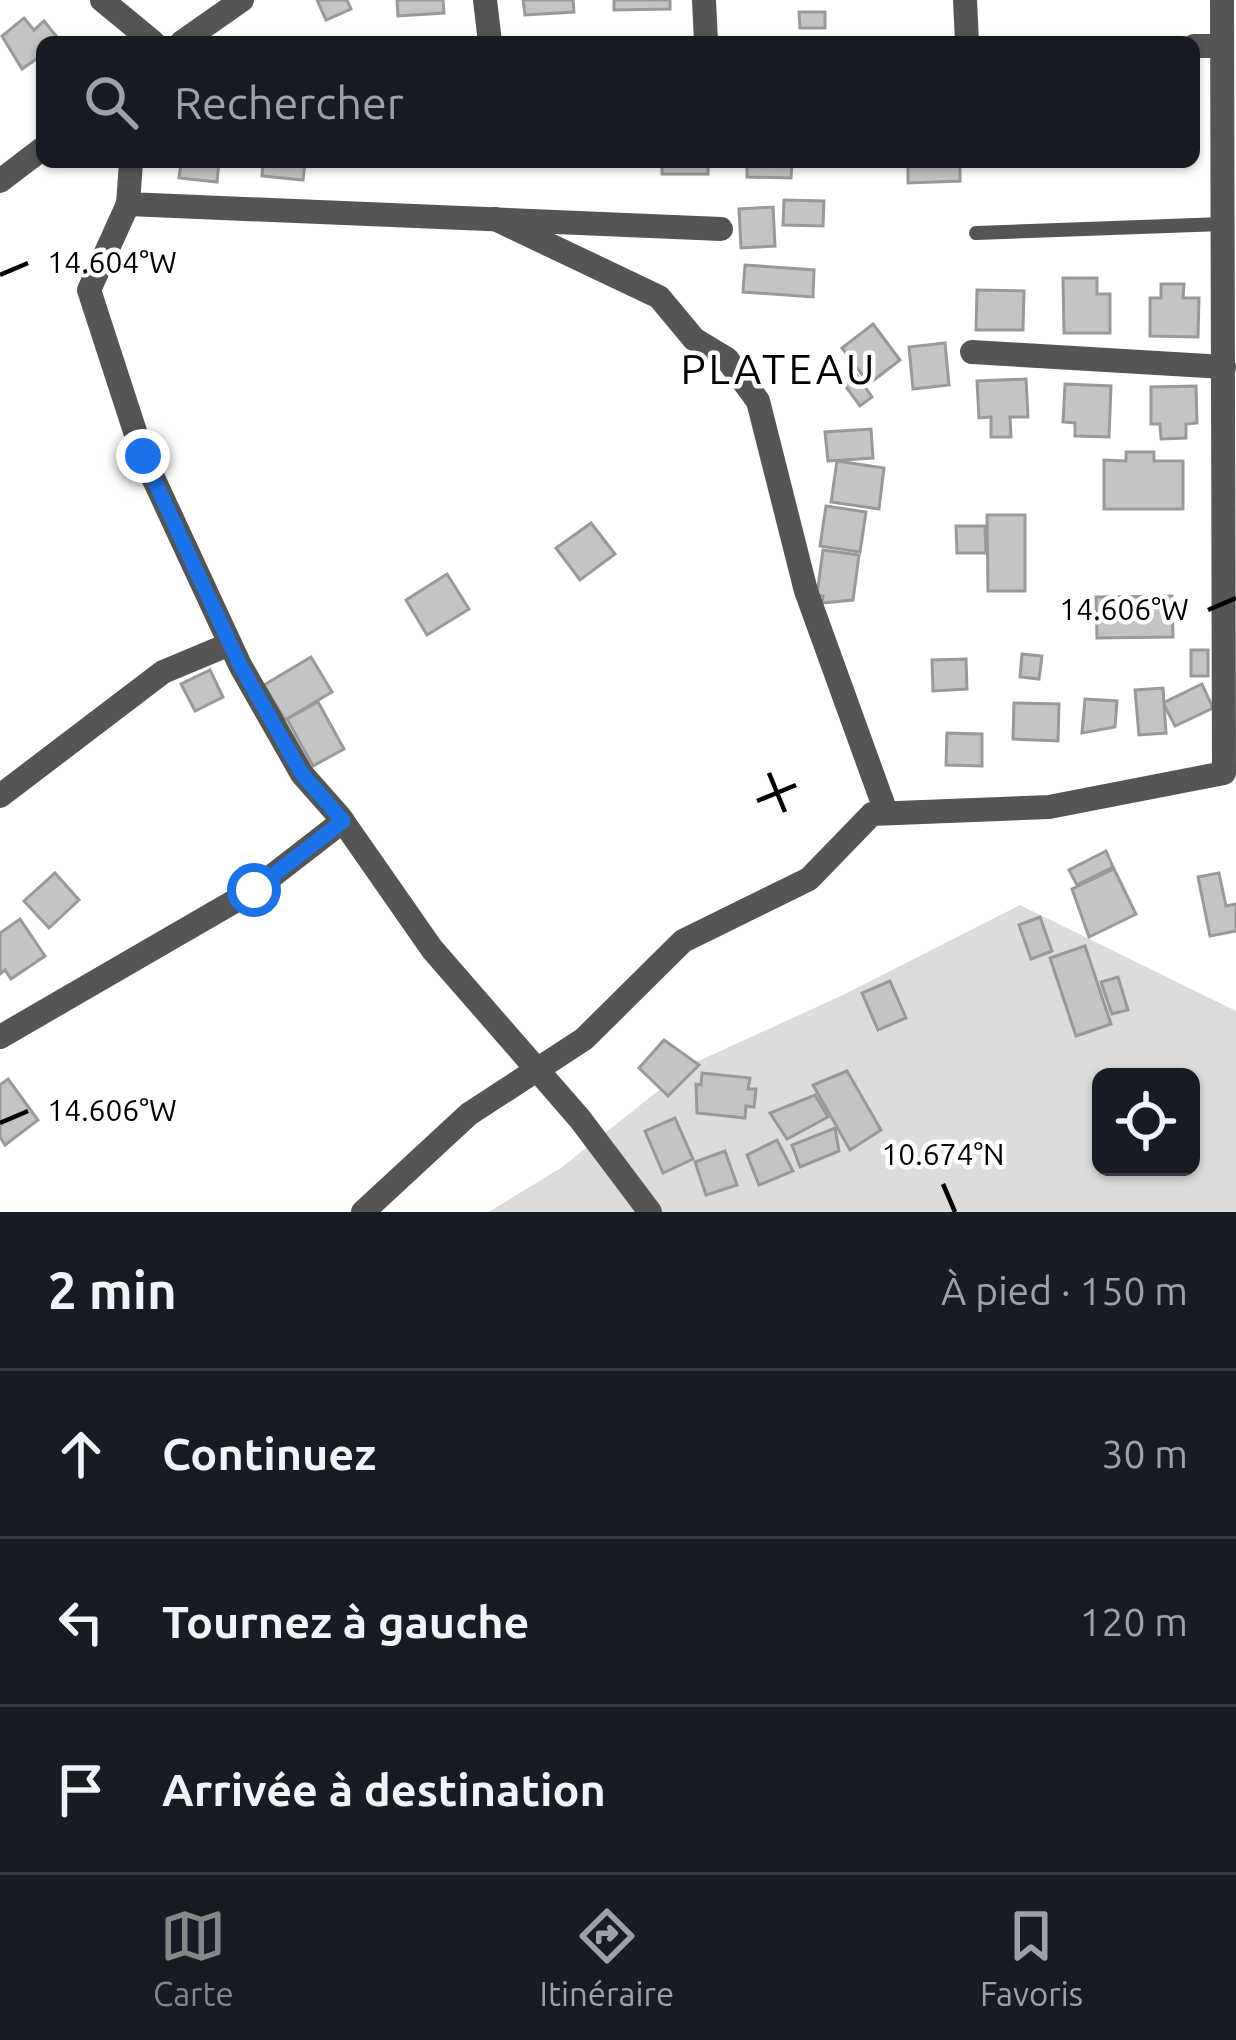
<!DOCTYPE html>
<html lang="fr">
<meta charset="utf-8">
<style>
body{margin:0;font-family:Ubuntu,sans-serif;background:#242831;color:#f1f3f6}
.controls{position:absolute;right:36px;bottom:36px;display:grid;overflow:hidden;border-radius:18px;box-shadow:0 3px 9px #0004}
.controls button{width:108px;height:108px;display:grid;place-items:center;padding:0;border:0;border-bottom:3px solid #363941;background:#171b24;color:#f1f3f6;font:60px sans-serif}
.stop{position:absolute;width:36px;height:36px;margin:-27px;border:9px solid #1a73e8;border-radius:50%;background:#fff}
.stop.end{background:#1a73e8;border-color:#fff;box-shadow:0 3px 12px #0008}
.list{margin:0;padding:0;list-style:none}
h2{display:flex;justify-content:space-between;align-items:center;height:156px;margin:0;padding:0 48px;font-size:51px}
h2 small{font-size:39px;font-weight:400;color:#9ea1a6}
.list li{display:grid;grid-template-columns:78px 1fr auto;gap:36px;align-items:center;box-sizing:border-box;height:168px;padding:0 48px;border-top:3px solid #363941}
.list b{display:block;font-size:45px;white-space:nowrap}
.list em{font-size:39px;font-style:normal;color:#9ea1a6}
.icon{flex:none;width:66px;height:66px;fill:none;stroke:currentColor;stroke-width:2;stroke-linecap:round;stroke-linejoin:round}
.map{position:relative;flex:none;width:1236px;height:1212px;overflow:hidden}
.search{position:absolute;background:#171b24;box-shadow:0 3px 9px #0004;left:36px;right:36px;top:36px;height:132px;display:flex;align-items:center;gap:30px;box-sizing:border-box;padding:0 42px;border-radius:18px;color:#9ea1a6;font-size:45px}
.sheet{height:660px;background:#171b24}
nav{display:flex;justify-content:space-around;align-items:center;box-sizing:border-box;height:168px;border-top:3px solid #363941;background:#171b24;font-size:33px;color:#9ea1a6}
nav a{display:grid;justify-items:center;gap:6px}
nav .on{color:#858687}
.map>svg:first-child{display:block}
</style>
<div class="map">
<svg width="1236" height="1212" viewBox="0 0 1236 1212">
<rect width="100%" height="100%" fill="#fff"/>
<path fill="#dcdcdc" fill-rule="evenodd" d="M1020,905L1236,1011V1212H489L562,1167L692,1064L845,994ZM1101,1077H1191V1167H1101Z"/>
<g fill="#c4c4c4" stroke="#999" stroke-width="3">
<polygon points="317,0 347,0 351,9 326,20"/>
<polygon points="397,0 443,0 444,13 398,16"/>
<polygon points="523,0 573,0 574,12 525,15"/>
<polygon points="614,0 670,0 670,9 614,10"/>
<polygon points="799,12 825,12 825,28 800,28"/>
<polygon points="24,18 34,30 44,21 61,42 42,42 42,55 22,69 2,36"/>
<polygon points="181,162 219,162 217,182 179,178"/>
<polygon points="263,162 305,162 303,180 262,176"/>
<rect x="662" y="162" width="46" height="12"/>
<polygon points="747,162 792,162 791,178 747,177"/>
<polygon points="908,162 960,162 960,181 908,183"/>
<polygon points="784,200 824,201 823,226 783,225"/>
<polygon points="773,207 775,246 741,248 739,209"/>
<polygon points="745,265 814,270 813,297 743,292"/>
<polygon points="1063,278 1097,278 1097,294 1110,294 1110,333 1064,333"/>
<polygon points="1161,284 1184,284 1183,298 1199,298 1198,337 1150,336 1150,298 1161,298"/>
<polygon points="977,290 1024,291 1023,330 976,330"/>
<polygon points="873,324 900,360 869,384 842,348"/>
<polygon points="945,343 949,385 913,389 909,347"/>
<polygon points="854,371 872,397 860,406 841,380"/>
<polygon points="1026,379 1028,417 1010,417 1011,437 991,437 991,417 979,418 977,381"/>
<polygon points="1065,384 1111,386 1109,437 1075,436 1075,423 1063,422"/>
<polygon points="1196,386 1197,423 1186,424 1186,438 1161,439 1160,424 1151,424 1151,387"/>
<polygon points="871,429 873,458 828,461 825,432"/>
<polygon points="1126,452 1154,452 1154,461 1183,461 1183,509 1104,509 1104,460 1126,461"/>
<polygon points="837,461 884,468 879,509 831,502"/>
<polygon points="826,506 866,512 860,552 820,546"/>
<polygon points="987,515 1025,515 1025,591 988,591"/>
<polygon points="591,523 615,554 580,580 556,548"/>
<polygon points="956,526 985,526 986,553 957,553"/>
<polygon points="823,550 859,555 853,600 822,603 823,596 817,595"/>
<polygon points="447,574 469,609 427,635 406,600"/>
<polygon points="1172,596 1173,637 1097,638 1096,597"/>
<rect x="1191" y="650" width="17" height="26"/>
<polygon points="1022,654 1042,656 1039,679 1020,677"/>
<polygon points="311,657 332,692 285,720 264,685"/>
<polygon points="966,659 967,689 933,691 932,660"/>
<polygon points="210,670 223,697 195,711 181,684"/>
<polygon points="1202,684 1213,708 1175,726 1163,703"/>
<polygon points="1163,688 1166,733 1139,735 1135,690"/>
<polygon points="1085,699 1117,701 1115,727 1082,733"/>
<polygon points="318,702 344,749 313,766 287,719"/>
<polygon points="1014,703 1059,704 1058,741 1013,739"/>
<polygon points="947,733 982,734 982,766 946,765"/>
<polygon points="1106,851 1113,867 1077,885 1069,870"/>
<polygon points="1114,869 1136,914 1089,937 1072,889"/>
<polygon points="55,873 79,900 49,928 24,901"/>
<polygon points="1219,873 1226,906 1236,904 1236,931 1210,936 1198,877"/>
<polygon points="1040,917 1052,951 1031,959 1019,925"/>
<polygon points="20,919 45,956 11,979 5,970 0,974 0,933"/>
<polygon points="1085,946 1111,1024 1076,1036 1050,958"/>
<polygon points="1118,977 1128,1010 1112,1014 1101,982"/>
<polygon points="890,981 906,1018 878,1030 862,993"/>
<polygon points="664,1040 699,1065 668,1096 639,1068"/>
<polygon points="847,1071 881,1130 850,1150 813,1085"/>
<polygon points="702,1073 750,1078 748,1089 756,1089 754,1107 746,1106 745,1118 697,1113 696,1084 701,1085"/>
<polygon points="8,1079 38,1120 5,1145 0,1137 0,1085"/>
<polygon points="815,1095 828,1117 787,1139 770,1113"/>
<polygon points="675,1118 693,1159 663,1173 645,1131"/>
<polygon points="835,1128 839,1151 800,1167 792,1145"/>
<polygon points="777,1140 793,1171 759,1185 747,1155"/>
<polygon points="725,1151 737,1185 706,1195 695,1162"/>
</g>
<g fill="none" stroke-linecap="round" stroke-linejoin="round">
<polyline stroke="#555" stroke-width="14" points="976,233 1223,224"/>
<g stroke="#555" stroke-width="24">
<polyline points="102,0 153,42"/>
<polyline points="485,0 490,42"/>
<polyline points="704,0 706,42"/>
<polyline points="965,0 967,42"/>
<polyline points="182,42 242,0"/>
<polyline points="1194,46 1222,46"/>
<polyline points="131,162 128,204 721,229"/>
<polyline points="0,181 42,149"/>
<polyline points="128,204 89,290 143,456 240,665 302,774 340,817 432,949 580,1119 650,1212"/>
<polyline points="495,219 659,297 694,339 727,359 758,401 806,591 886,812"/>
<polyline points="972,352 1224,367"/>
<polyline points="0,796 163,672 230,644"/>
<polyline points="0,1037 254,890 343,821"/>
<polyline points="363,1212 469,1114 584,1039 683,941 809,879 872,814 1049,807 1224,773 1222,0"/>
</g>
</g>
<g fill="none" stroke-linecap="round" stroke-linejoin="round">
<polyline stroke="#1a73e8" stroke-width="15" points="143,456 240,665 302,774 343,821 254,890"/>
</g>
<path fill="none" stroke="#000" stroke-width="4.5" d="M0,275L28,263M1208,610L1236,598M769,773L785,812M757,801L796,785M0,1123L28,1111M943,1184L955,1212"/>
<g text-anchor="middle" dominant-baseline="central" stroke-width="9" stroke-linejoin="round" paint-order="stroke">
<g font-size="42" letter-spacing="3" fill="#000" stroke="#fff">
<text x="779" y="368">PLATEAU</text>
</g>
</g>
<g font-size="30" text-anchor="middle" fill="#000" stroke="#fff" stroke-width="9" stroke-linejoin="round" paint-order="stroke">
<text x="112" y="273">14.604°W</text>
<text x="1124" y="620">14.606°W</text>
<text x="112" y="1121">14.606°W</text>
<text x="943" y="1165">10.674°N</text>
</g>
</svg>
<div class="controls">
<button><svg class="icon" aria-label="locate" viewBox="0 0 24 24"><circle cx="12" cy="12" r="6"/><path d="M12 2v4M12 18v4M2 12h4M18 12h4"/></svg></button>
</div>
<div class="stop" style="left:254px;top:890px"></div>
<div class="stop end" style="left:143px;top:456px"></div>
<div class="search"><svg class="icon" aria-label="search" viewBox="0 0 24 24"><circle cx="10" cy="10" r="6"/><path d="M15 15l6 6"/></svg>Rechercher</div>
</div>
<section class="sheet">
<h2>2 min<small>À pied · 150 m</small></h2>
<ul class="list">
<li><svg class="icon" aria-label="ahead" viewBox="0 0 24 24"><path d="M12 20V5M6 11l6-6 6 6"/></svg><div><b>Continuez</b></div><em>30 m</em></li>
<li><svg class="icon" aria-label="left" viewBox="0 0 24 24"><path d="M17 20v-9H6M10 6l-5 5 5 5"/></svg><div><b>Tournez à gauche</b></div><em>120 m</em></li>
<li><svg class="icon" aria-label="arrive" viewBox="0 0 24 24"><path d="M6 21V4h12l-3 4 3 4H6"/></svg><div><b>Arrivée à destination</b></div></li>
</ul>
</section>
<nav>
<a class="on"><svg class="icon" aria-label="map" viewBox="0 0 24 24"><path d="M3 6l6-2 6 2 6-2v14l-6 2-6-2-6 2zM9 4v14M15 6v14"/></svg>Carte</a>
<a><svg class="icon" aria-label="directions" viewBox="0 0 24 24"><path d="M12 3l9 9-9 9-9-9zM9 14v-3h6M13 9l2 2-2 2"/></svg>Itinéraire</a>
<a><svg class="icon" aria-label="saved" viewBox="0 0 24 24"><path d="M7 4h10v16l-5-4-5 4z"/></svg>Favoris</a>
</nav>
